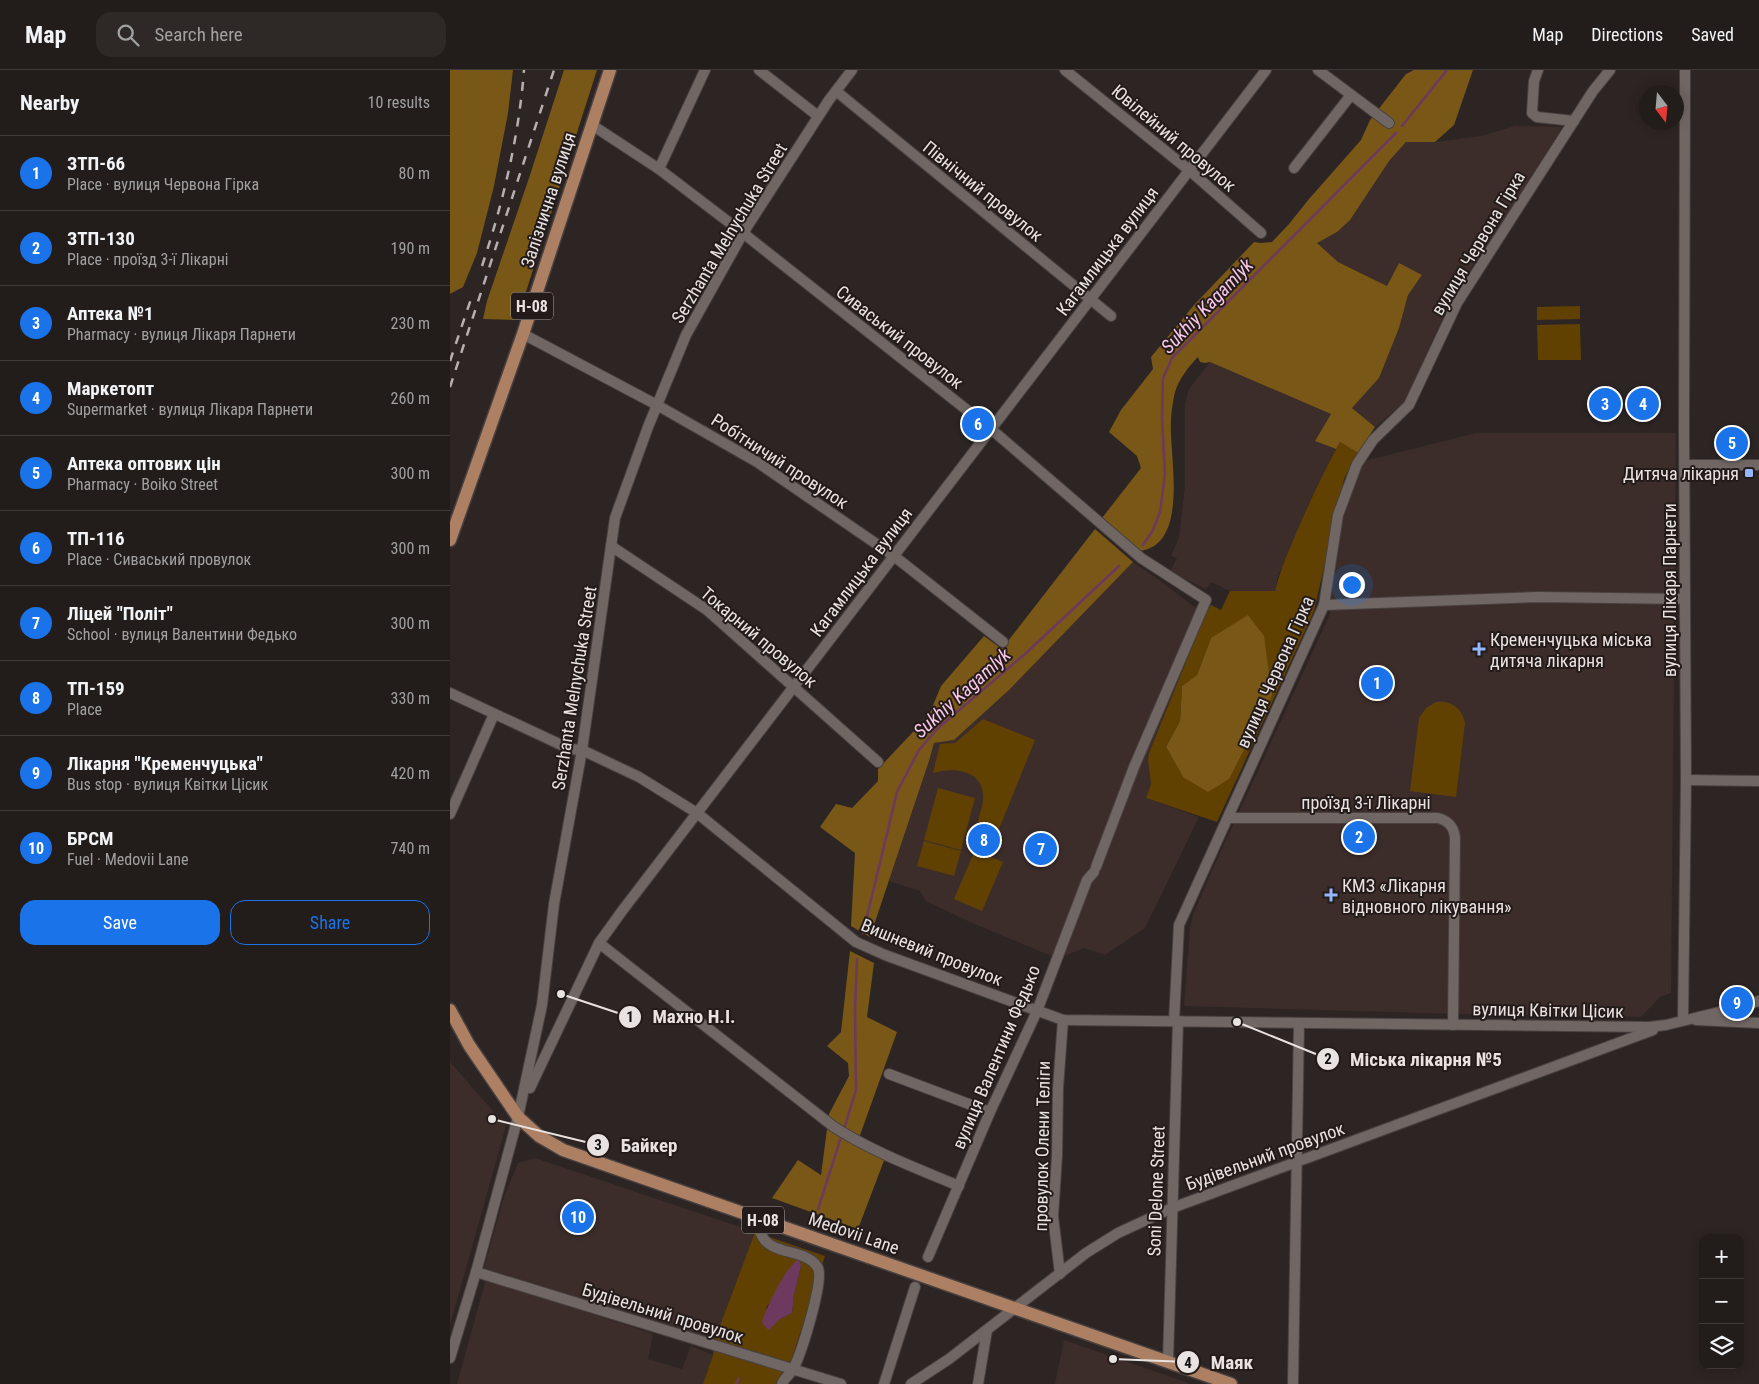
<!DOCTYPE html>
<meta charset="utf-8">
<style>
body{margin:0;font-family:"Roboto Condensed",sans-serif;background:#2e2927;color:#f1f3f6}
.controls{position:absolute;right:15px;bottom:15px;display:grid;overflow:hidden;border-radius:10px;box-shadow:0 2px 12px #0003}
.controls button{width:45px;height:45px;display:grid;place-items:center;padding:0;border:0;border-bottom:1px solid #3f3a39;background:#221c1a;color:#f1f3f6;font:25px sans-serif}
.compass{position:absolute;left:1189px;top:15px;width:45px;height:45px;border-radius:50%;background:#221c1a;box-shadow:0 2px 12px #0003;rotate:164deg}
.you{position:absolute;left:901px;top:514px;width:18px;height:18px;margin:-12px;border:4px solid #fff;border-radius:50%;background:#1a73e8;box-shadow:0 0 0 8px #1a73e833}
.badge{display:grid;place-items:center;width:32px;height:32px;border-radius:50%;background:#1a73e8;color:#fff;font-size:16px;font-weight:700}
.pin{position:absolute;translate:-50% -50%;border:2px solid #fff;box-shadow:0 1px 5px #0006}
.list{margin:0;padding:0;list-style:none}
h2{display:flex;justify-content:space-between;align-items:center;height:65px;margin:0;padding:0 20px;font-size:21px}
h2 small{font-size:16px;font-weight:400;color:#a2a1a2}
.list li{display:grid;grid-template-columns:32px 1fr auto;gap:15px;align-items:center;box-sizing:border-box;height:75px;padding:0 20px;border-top:1px solid #3f3a39}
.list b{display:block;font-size:19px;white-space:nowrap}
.list p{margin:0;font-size:16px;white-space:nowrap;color:#a2a1a2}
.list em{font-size:16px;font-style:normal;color:#a2a1a2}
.actions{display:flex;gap:10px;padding:15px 20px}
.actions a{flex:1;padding:11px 0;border:1px solid #1a73e8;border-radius:15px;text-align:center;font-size:18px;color:#1a73e8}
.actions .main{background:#1a73e8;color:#fff}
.icon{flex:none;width:28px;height:28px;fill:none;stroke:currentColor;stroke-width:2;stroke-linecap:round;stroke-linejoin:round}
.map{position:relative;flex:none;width:1309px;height:1314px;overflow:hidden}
header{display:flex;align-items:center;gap:30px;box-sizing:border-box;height:70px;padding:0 25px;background:#221c1a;border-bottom:1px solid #3f3a39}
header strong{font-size:24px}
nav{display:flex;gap:28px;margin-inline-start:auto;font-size:18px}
.search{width:350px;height:45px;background:#2e2927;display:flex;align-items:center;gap:12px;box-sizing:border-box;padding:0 18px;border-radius:15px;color:#a2a1a2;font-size:19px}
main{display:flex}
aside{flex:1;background:#221c1a}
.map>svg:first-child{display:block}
</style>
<header>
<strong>Map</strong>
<div class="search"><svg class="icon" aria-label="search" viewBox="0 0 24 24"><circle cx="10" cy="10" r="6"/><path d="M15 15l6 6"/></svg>Search here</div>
<nav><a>Map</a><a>Directions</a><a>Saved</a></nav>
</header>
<main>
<aside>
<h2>Nearby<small>10 results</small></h2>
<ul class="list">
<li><span class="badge">1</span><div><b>ЗТП-66</b><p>Place · вулиця Червона Гірка</p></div><em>80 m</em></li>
<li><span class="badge">2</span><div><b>ЗТП-130</b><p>Place · проїзд 3-ї Лікарні</p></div><em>190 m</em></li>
<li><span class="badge">3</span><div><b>Аптека №1</b><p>Pharmacy · вулиця Лікаря Парнети</p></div><em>230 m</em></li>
<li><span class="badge">4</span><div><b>Маркетопт</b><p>Supermarket · вулиця Лікаря Парнети</p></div><em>260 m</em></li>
<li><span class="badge">5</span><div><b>Аптека оптових цін</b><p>Pharmacy · Boiko Street</p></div><em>300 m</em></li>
<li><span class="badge">6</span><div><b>ТП-116</b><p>Place · Сиваський провулок</p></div><em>300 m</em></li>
<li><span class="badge">7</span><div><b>Ліцей &quot;Політ&quot;</b><p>School · вулиця Валентини Федько</p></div><em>300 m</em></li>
<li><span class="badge">8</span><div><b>ТП-159</b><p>Place</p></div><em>330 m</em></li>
<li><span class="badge">9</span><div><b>Лікарня &quot;Кременчуцька&quot;</b><p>Bus stop · вулиця Квітки Цісик</p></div><em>420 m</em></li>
<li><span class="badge">10</span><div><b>БРСМ</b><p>Fuel · Medovii Lane</p></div><em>740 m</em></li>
</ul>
<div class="actions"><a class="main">Save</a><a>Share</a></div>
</aside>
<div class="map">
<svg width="1309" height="1314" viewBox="0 0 1309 1314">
<rect width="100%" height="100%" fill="#2d2523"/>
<g fill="#3c2d2a">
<polygon points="1065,56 1112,57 1040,172 1005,221 955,331 925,357 902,338 929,308 949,258 958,225 972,205 949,194 937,216 888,192 867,173 887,162 939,91 956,72 985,72 1031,66"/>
<polygon points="760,292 881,344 865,371 886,379 861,429 828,506 825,521 780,521 761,512 756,519 720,502 727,488 721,486 729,467 735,416 735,334 739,319"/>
<polygon points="1026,363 1226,363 1221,923 1210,927 1191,947 1007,944 734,936 740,859 743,845 760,805 880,544 884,494 901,413 910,392"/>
<polygon points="683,492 709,510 755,545 699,683 698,690 701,714 696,728 749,747 695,858 655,885 634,878 614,886 611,890 520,852 476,831 470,821 439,811 479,691 484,673 504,670 559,620"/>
<polygon points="0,992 56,1056 0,1255"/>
<polygon points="85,1088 305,1162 265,1269 34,1198 54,1127 68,1093"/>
<polygon points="36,1209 203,1264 198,1289 232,1299 241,1276 263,1285 253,1314 7,1314"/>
<polygon points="614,1270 741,1314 605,1314"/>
</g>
<g fill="#604102" fill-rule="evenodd">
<polygon points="1130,236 1130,249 1087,250 1087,237"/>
<polygon points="1130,254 1131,290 1088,290 1087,255"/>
<path d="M890,372L908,383L894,409L864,541L767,752L696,728L701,714L698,690L699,683L755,545L761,535L771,540L780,521H825C829,504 835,489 842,473C856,439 872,405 890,372ZM761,568L733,707L716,677L730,651L732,616L747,605Z"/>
<path d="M986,632C1001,630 1012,638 1015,653L1006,727L960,721L969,648L976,638Z"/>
<path d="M533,649L585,670L549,759C539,761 532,760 528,751C530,742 534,733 533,724C531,699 502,697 483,703L490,674L505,673Z"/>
<polygon points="488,718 525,728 511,780 474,770"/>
<polygon points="474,771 511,781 504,806 467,796"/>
<polygon points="525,780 553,792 532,841 504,829"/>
<path d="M305,1162L375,1186L342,1288L328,1314H253L263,1285L265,1269ZM351,1196L344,1225L342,1243L330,1249L316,1238L325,1225Z"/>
</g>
<g fill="#795717">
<polygon points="0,0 63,0 58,43 44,116 27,183 13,217 0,224"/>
<polygon points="114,0 147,0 73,231 66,250 33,249 37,231 79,108"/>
<path d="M964,0H1023L1004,55L985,72H956L939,91L900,150L887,162L867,173L888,192L937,216L949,193L972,205L958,225L949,258L929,308L902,338L925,357L908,383L890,372L886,379L865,371L881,344L760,292L755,293L750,292L748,287C739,296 729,309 725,322C723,331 721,343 721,352C719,386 740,474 690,481L652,448L691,398L687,386L659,362L671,340L703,299L701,287L744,235L804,172L811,173L822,172L839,154L859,129L911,70L920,50L956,4Z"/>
<polygon points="645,459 683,492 559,620 504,670 484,673 479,691 420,867 401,856 405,783 370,757 386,734 402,738 428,711 428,699 479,645 491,616 534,566 549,577 558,571"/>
<polygon points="798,545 814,566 822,625 779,709 758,722 733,707 716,677 730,651 732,616 747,605 761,568"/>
<polygon points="400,881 424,893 417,947 447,962 409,1068 438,1080 408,1159 322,1128 348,1090 371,1105 379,1044 399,1006 398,993 377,976 391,962"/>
</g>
<path fill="#6d395e" d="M349,1189L351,1196L344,1225L342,1243L330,1249L319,1260L316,1258L312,1252C316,1238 336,1196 349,1189Z"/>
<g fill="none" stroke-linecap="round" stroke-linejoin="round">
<g stroke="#6d395e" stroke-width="2.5">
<polyline points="952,56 997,0"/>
<polyline points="693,475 703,460 710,442 715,405 712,348 713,308 722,288 946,63"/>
<polyline points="413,863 447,722 469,680 487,659 575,584 669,496"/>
<polyline points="394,1059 406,1020 405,938 407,889"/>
<polyline points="368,1139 392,1064"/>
<polyline points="286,1314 289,1308"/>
</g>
<defs>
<g id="minor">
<polyline points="309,0 368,46"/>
<polyline points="615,0 739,100 811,163"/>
<polyline points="868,0 939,53"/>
<polyline points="1088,0 1084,11 1082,43 1087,47 1124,51"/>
<polyline points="386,21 661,246"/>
<polyline points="142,55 209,99 293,163 541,359 691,488 756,530 684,697 646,797"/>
<polyline points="844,98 901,25"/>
<polyline points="209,99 255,0"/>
<polyline points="73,264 207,335 307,392 444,486 553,572"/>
<polyline points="1235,395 1309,395"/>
<polyline points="161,476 257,540 428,692"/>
<polyline points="874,535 1088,527 1235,529"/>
<polyline points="0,623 120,679 132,680 189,707 247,743 406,872 435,885 613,950 1199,957 1216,955 1294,936 1309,931"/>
<polyline points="1236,710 1309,711"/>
<polyline points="0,744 44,644"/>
<path d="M778,748H988C999,751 1004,757 1005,768L1003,955"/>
<path d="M149,873L384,1057C423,1082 466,1098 509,1116"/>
<polyline points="1233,950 1236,710 1234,360 1235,0"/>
<polyline points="1246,950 1309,953"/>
<polyline points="724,951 729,855 874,535 888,445 907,394 923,370 959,335 1007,233 1143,21 1160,0"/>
<polyline points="439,1004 540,1042"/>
<polyline points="80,1018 149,873 172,841 816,0"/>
<path d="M307,1148C308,1153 309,1161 312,1166C322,1186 357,1178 368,1198C374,1211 351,1285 343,1299C340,1305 334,1308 332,1314"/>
<polyline points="478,1187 540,1042 587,941 637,810 644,802"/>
<polyline points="26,1202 391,1314"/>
<polyline points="610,1204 603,1146 607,1086 608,1018 613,950"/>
<polyline points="0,1288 26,1202 68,1047 92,935 104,834 132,680 165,448 198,357 236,265 293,163 379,30 402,0"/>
<polyline points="718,1292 728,951"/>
<polyline points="434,1314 465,1217"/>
<polyline points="461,1314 499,1289 636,1183 668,1163 722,1138 1203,960"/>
<polyline points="528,1314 537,1260"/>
<polyline points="843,1314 849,953"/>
</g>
<g id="major">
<polyline points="0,470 73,264 160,0"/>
<polyline points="0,940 19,975 68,1047 89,1066 113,1080 781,1314"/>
</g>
</defs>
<use href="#minor" stroke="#484140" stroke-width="12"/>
<use href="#major" stroke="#484140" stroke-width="15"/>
<use href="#minor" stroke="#706664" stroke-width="10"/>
<use href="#major" stroke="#ad7f63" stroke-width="12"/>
<g stroke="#b7b0af" stroke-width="2.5" stroke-dasharray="9 9" stroke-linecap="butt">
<path d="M32,196C53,133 69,66 74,0"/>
<polyline points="0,291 21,229"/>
<polyline points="0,317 104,0"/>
</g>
</g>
<g fill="#94b7fd" stroke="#231b1a" stroke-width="2">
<rect x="1294" y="398" width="10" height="10" rx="2.5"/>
<path d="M1026.5 571.5h5v5h5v5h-5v5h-5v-5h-5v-5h5z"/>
<path d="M878.5 817.5h5v5h5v5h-5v5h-5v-5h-5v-5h5z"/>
</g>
<g text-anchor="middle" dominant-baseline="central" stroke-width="4" stroke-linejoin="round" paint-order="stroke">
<g fill="#231b1a" stroke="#ada6a5" stroke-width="1">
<rect x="61" y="222.5" width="42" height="27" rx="4"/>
<rect x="292" y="1136.5" width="42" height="27" rx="4"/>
</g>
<g font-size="16" font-weight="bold" fill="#e8e2e1">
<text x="82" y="236">Н-08</text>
<text x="313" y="1150">Н-08</text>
</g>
<g font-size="18" fill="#e8e2e1" stroke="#231b1a">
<text transform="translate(724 68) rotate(40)">Ювілейний провулок</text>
<text transform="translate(533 121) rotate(39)">Північний провулок</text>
<text transform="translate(98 130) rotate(-72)">Залізнична вулиця</text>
<text transform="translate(279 163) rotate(-59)">Serzhanta Melnychuka Street</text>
<text transform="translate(1028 173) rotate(-59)">вулиця Червона Гірка</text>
<text transform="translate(657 181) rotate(-53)">Кагамлицька вулиця</text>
<text transform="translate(450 267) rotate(38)">Сиваський провулок</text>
<text transform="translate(330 391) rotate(33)">Робітничий провулок</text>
<text transform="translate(411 502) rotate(-53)">Кагамлицька вулиця</text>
<text transform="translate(1219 520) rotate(-90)">вулиця Лікаря Парнети</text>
<text transform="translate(309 567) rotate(40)">Токарний провулок</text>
<text transform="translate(825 602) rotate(-66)">вулиця Червона Гірка</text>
<text transform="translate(124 618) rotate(-81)">Serzhanta Melnychuka Street</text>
<text x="916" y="732">проїзд 3-ї Лікарні</text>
<text transform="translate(482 882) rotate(22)">Вишневий провулок</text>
<text transform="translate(1098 940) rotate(1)">вулиця Квітки Цісик</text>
<text transform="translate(546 987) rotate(-67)">вулиця Валентини Федько</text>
<text transform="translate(592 1076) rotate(-89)">провулок Олени Теліги</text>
<text transform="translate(815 1086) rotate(-20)">Будівельний провулок</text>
<text transform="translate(706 1121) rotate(-88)">Soni Delone Street</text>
<text transform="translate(404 1163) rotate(19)">Medovii Lane</text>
<text transform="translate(213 1243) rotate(17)">Будівельний провулок</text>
</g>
<g font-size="18" fill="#e8e2e1" stroke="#231b1a" text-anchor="start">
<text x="1289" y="403" text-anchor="end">Дитяча лікарня</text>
<text x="1040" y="569">Кременчуцька міська<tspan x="1040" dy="21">дитяча лікарня</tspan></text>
<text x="892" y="815">КМЗ «Лікарня<tspan x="892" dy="21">відновного лікування»</tspan></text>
</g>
<g font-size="19" font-style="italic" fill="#f8c6e7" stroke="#231b1a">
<text transform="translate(757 236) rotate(-46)">Sukhiy Kagamlyk</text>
<text transform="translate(512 623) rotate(-42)">Sukhiy Kagamlyk</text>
</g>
</g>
<path fill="none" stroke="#e8e2e1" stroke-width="2" d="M111 924L180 947M787 952L878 989M42 1049L148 1075M663 1289L738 1292"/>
<g fill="#e8e2e1" stroke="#231b1a" stroke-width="2">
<circle cx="111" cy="924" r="5"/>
<circle cx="787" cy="952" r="5"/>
<circle cx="42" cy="1049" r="5"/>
<circle cx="663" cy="1289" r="5"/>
<circle cx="180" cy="947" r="12"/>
<circle cx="878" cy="989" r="12"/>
<circle cx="148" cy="1075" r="12"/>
<circle cx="738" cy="1292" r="12"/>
</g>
<g font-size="15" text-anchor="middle" font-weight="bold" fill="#111">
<text x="180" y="952">1</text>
<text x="878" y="994">2</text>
<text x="148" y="1080">3</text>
<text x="738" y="1298">4</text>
</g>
<g font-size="19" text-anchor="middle" font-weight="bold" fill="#e8e2e1" stroke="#231b1a" stroke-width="4" stroke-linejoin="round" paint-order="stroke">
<text x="244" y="953">Махно Н.І.</text>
<text x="976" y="996">Міська лікарня №5</text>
<text x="199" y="1082">Байкер</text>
<text x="782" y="1299">Маяк</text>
</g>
</svg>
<div class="controls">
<button>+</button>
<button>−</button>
<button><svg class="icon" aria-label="layers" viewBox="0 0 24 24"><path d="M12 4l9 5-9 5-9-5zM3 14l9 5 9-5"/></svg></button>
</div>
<svg class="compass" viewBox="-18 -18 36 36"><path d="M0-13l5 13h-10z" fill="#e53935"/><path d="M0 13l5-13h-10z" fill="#a2a1a2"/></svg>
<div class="you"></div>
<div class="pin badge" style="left:927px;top:613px">1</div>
<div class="pin badge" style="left:909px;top:767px">2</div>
<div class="pin badge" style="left:1155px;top:334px">3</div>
<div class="pin badge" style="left:1193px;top:334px">4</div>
<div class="pin badge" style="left:1282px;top:373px">5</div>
<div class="pin badge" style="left:528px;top:354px">6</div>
<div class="pin badge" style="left:591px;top:779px">7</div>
<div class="pin badge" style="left:534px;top:770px">8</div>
<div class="pin badge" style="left:1287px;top:933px">9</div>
<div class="pin badge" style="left:128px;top:1147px">10</div>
</div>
</main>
